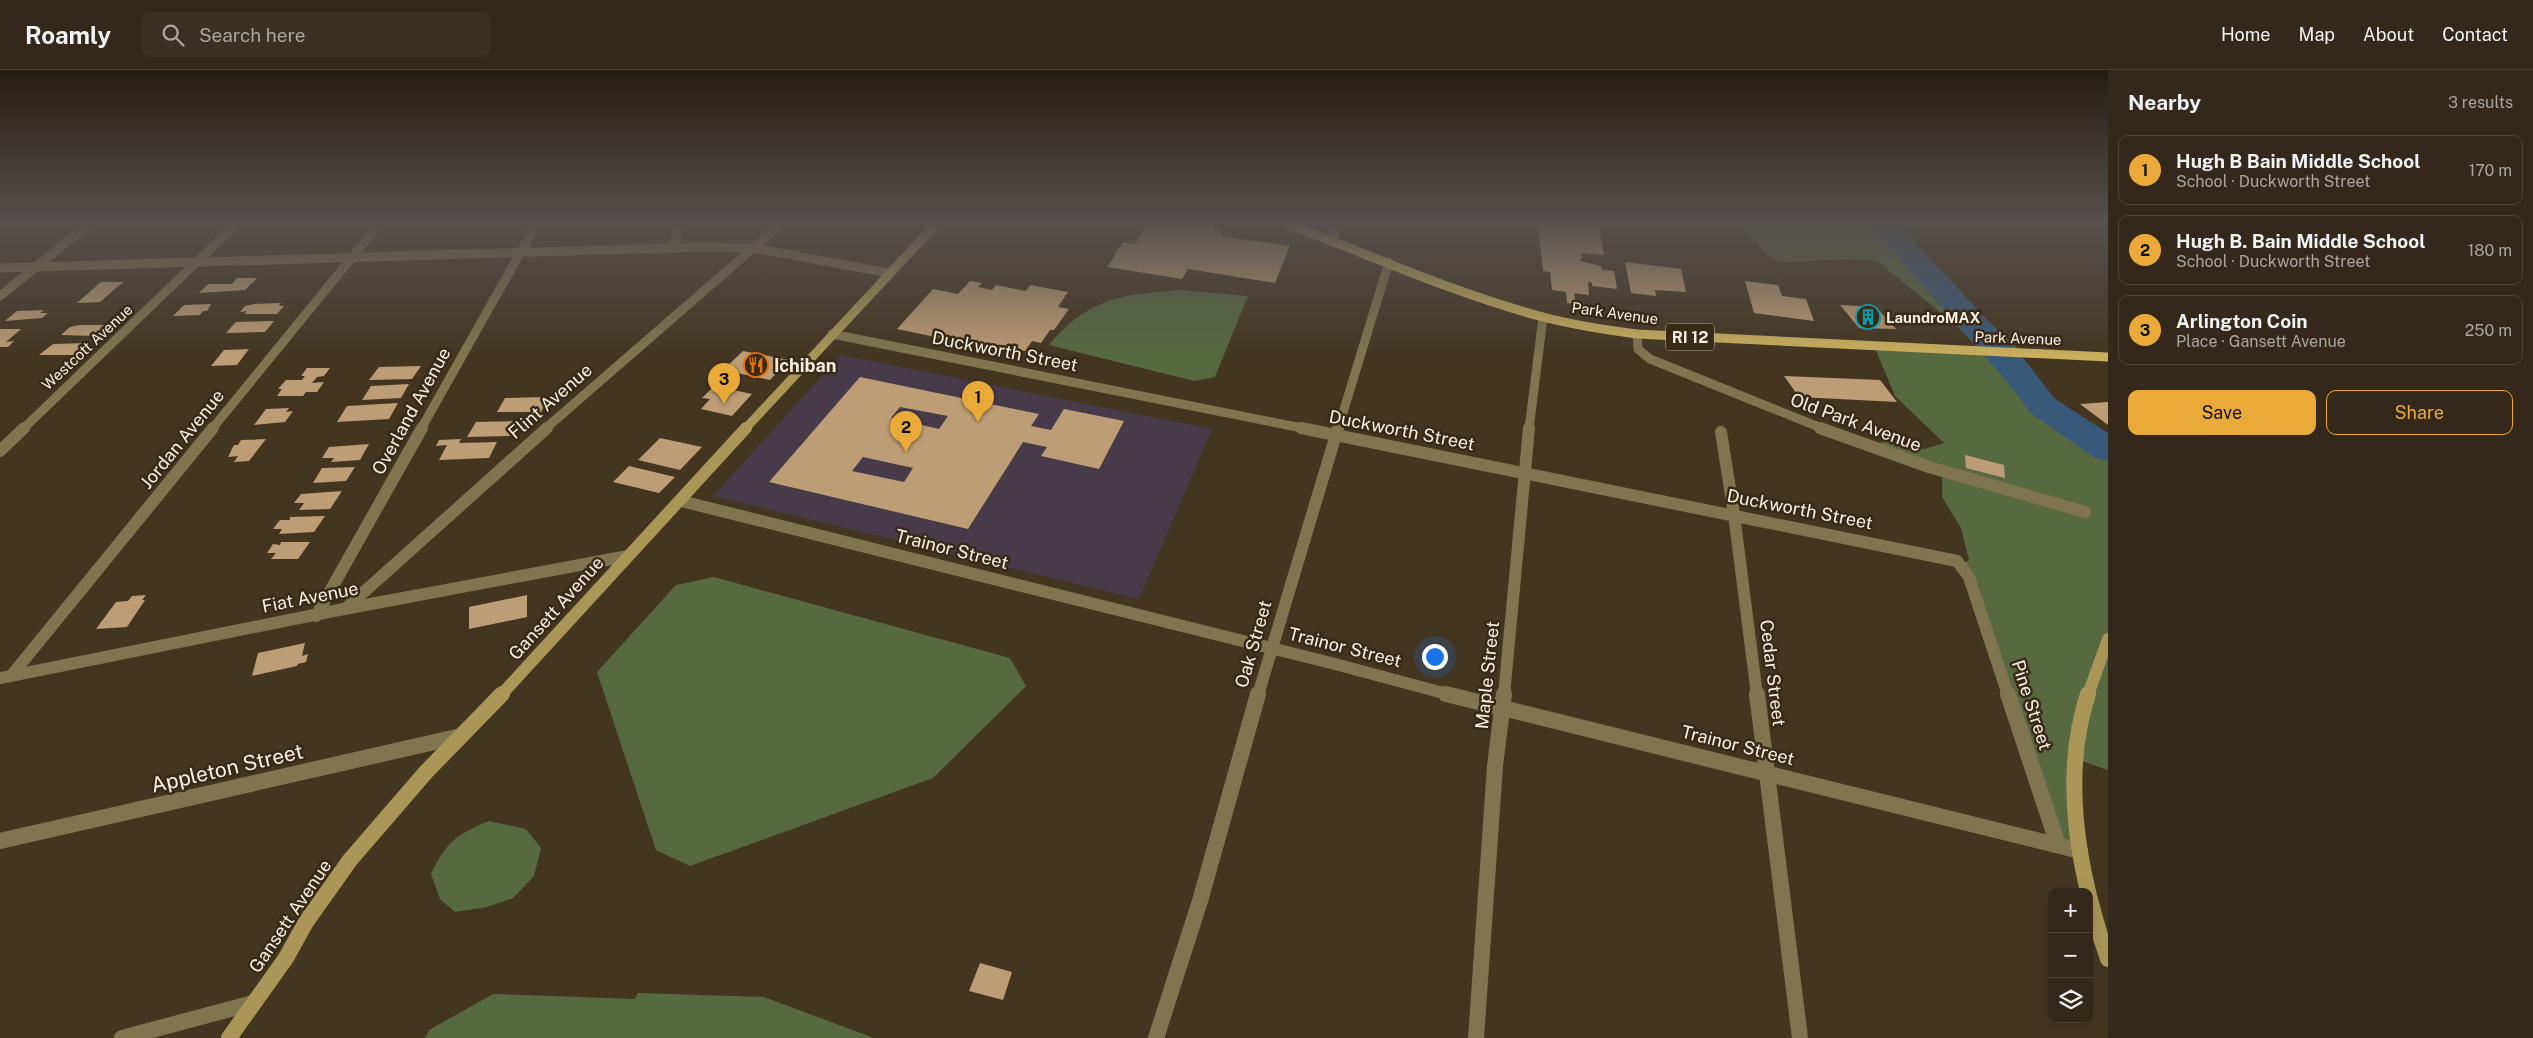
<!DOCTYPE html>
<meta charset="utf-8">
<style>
body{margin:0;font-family:"Public Sans",sans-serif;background:#3b3022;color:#f1f3f6}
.controls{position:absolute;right:15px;bottom:15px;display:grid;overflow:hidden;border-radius:10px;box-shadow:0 5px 20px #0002}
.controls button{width:45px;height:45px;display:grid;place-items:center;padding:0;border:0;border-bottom:1px solid #4e4438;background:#332819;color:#f1f3f6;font:25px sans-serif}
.you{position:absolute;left:1434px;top:586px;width:18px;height:18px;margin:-12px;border:4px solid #fff;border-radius:50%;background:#1a73e8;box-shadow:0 0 0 8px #1a73e833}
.badge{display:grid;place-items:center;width:32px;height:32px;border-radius:50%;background:#eaaa39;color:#111;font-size:16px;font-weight:700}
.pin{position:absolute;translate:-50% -41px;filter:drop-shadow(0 1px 2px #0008)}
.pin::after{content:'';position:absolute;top:26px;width:18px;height:15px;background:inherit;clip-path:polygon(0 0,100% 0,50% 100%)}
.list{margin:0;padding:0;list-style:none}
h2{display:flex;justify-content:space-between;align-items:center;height:65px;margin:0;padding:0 20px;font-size:21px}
h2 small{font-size:16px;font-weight:400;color:#a9a6a2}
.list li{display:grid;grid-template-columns:32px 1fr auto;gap:15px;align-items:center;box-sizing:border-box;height:70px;margin:0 10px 10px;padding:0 10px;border:1px solid #4e4438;border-radius:10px}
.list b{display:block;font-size:19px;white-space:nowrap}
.list p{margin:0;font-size:16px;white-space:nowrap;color:#a9a6a2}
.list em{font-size:16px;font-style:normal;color:#a9a6a2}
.actions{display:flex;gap:10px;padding:15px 20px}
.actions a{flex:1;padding:11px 0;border:1px solid #eaaa39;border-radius:10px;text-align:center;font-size:18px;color:#eaaa39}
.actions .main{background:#eaaa39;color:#111}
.icon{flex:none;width:28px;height:28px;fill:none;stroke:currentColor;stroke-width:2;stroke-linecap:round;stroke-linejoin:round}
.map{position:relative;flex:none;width:2108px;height:968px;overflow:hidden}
header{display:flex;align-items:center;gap:30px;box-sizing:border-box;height:70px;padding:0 25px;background:#332819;border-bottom:1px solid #4e4438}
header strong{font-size:24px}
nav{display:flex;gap:28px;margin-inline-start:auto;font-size:18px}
.search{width:350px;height:45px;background:#3b3022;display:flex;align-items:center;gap:12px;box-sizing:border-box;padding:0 18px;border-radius:10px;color:#a9a6a2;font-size:19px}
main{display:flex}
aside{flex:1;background:#332819}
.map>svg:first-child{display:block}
</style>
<header>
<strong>Roamly</strong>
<div class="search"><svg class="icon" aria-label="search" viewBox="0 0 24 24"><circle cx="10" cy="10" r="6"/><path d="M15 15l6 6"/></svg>Search here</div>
<nav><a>Home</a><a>Map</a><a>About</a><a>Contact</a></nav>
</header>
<main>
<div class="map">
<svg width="2108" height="968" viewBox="0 0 2108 968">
<rect width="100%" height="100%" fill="#443521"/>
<polygon fill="#473a49" points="841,285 1212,359 1139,529 713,426"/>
<g fill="#566941">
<polygon points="1738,153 1888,153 1901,169 2019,280 2009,282 2034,308 2022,312 2024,324 2041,329 2108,371 2108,700 2082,691 2079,775 2061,777 1960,495 1969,490 1961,458 1942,427 1942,403 1879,376 1884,368 1924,379 1944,373 1895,326 1875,278 1976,278 1975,275 1957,256 1877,191 1853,189 1784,192 1771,188"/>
<path d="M1181,220L1248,226L1215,307L1194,311L1049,275C1090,227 1121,225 1181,220Z"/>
<polygon points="714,507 1010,588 1026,616 933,708 690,796 656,780 597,602 676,515"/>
<path d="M489,751L526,759L541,778L534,806L513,828L487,837L455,842L440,829L431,804C446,772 457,764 489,751Z"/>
<polygon points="638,923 764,927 874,968 425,968 429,960 493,924 635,929"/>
</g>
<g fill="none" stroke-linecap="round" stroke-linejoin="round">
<polygon fill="#39597a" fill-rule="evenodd" points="1868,153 1897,153 2028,294 2055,329 2108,363 2108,391 2095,388 2031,343 2004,308"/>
</g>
<g fill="#bd9d75" fill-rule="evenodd">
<polygon points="1148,153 1216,153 1213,159 1223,161 1221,166 1290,176 1275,213 1188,199 1182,209 1107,197 1123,172 1135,174"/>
<polygon points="1538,153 1599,155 1604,185 1581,183 1582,189 1579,189 1580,191 1601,196 1602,200 1614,201 1617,219 1592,216 1592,213 1588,212 1589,225 1574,223 1576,234 1567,233 1566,222 1552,220 1550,202 1543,201"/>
<polygon points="1625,192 1681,199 1686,222 1655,220 1656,226 1631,223"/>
<polygon points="237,208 257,208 245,220 199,223 208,214 232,214"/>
<polygon points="970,211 982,213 978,217 992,220 996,215 1026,221 1030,215 1068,222 1058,237 1069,239 1054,260 1050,260 1041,273 1032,271 1025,281 986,273 983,277 897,259 933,219 958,224"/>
<polygon points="1745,211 1778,215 1782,226 1806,229 1814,251 1754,243"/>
<polygon points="101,212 123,212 100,232 77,233"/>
<polygon points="281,233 279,236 284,236 277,244 244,244 247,241 240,242 245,236 254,234"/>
<polygon points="211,234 207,241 203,241 200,245 173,246 184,235"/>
<polygon points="1840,235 1876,237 1896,259 1859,258"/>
<polygon points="44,240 40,243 48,243 42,248 5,251 17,241"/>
<polygon points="274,251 265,262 226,263 236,252"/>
<polygon points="80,255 107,255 95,266 61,265 70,257"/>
<polygon points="0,259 21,259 6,272 14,271 8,277 0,277"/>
<polygon points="86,273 73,285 39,285 53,274"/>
<polygon points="249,279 237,295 211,296 224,280"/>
<polygon points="743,281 789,290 770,310 723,300"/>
<polygon points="421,296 412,309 369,310 379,297"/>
<polygon points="307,298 330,298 324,306 317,307 312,313 324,312 317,322 306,322 303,326 277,326 282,319 278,319 286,310 302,310 305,306 301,306"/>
<polygon points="1784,306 1880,310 1897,332 1799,327"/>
<path d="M860,307L1039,344L1031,356L1051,360L1064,339L1124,351L1099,399L1041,386L1047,377L1023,372L968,459L769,412ZM900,337L948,346L939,359L891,348ZM863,387L913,398L904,412L852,401Z"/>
<polygon points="409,314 401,328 362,330 371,316"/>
<polygon points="714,316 752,324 732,346 701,339 710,329 702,328"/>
<polygon points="548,327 541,342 497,342 505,328"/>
<polygon points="2108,332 2108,355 2080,334"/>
<polygon points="398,333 389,349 337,352 347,336"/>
<polygon points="289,338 286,342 293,341 285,352 254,355 266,339"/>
<polygon points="521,351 513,366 467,367 476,352"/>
<polygon points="660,368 702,377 680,400 638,390"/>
<polygon points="266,369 249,391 234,392 238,386 228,387 234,375 238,375 241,370"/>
<polygon points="461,369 459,373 497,372 489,388 439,390 447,375 436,376 439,370"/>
<polygon points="369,374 360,390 331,392 334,388 322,388 329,377"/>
<polygon points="1965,385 2004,395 2005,408 1966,398"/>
<polygon points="629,396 675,407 659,423 613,412"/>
<polygon points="355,397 346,411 313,413 322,398"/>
<polygon points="342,421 330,439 299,440 304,433 294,433 301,424"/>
<polygon points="325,446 314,462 279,464 282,459 273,459 280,450 290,450 290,447"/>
<polygon points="281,472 310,472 298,489 271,489 276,483 267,483 273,474 280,475"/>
<polygon points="146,525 142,530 145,530 127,557 96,559 116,532 128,531 132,526"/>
<polygon points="527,525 527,547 469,559 469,537"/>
<polygon points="305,573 302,586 308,584 306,592 298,594 297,596 252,606 258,583"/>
<polygon points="980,893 1012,902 1003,930 969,921"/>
</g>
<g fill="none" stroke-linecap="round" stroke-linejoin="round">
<g stroke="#81754f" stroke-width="9">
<polyline points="1332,170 1337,153"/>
<polyline points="672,178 682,153"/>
<polyline points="0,198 702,177 754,178 889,203"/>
<polyline points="0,226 90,153"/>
<polyline points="832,264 1307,359"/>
<polyline points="1637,264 1638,279 1650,289 1824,359"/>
<polyline points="23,359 237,153"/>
<polyline points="212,359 380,153"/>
<polyline points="421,359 537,153"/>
<polyline points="545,359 782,153"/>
<polyline points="1338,359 1389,192"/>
<polyline points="1529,359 1543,247"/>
</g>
<g stroke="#81754f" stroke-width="12">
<polyline points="1301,358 1957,491 1969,507 2008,625"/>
<polyline points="1820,358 1929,397 2085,442"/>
<polyline points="1721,362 1734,444 1757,625"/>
<polyline points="0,381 24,358"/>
<polyline points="681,431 1335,594 1451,625"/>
<polyline points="345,539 547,358"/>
<polyline points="316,546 422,358"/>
<polyline points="11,606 213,358"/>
<polyline points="0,608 344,539 628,486"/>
<polyline points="1258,625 1338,358"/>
<polyline points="1504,625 1529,358"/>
</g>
<g stroke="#81754f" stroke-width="16">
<polyline points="1446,624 2080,781"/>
<polyline points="1757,624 1800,968"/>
<polyline points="2008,624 2058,775"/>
<polyline points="0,771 461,666"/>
<polyline points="122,968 253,933"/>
<polyline points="1156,968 1200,831 1258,624"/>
<polyline points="1476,968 1495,696 1504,624"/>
</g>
<polyline stroke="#aa9758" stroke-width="9" points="745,359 937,153"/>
<g stroke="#aa9758" stroke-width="12">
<polyline points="501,625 746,358"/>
<polyline points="2088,625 2108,569"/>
</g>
<g stroke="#aa9758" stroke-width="16">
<path d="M2088,624C2060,709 2079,806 2108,889"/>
<polyline points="229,968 286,888 306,852 350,790 426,702 502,624"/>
</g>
<path stroke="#cab05e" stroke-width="9" d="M1285,153C1370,185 1456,224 1543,247C1574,255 1606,260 1637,264L2108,287"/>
</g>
<linearGradient id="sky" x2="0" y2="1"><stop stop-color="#251d12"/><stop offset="0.53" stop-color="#56514e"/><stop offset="1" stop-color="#56514e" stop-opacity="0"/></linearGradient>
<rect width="2108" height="288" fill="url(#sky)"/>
<defs>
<symbol id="building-ring" viewBox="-11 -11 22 22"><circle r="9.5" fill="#392a18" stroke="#0f9aa8" stroke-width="1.5"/><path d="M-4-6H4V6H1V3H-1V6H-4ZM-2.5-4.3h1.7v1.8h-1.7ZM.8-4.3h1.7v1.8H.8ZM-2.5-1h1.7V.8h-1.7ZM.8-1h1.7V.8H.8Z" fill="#0f9aa8"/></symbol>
<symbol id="restaurant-ring" viewBox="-11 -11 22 22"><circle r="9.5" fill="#392a18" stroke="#e8710a" stroke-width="1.5"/><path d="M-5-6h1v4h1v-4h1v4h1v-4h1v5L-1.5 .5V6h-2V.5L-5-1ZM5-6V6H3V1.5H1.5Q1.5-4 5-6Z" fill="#e8710a"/></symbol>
</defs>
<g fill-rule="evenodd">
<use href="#building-ring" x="1854" y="233" width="28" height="28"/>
<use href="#restaurant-ring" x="742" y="281" width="28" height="28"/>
</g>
<g text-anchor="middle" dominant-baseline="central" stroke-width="5" stroke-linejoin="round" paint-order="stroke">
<g font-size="15" fill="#f9efe3" stroke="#392a18">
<text transform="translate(1615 243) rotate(8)">Park Avenue</text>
<text transform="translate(2018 268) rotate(2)">Park Avenue</text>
<text transform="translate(87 277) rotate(-43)">Westcott Avenue</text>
</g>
<g font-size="15" font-weight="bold" fill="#f9efe3" stroke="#392a18" text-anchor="start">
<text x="1886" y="247">LaundroMAX</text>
</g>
<rect fill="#392a18" stroke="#bfb4a6" stroke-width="1" x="1666" y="253.5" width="48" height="27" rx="4"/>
<g font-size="16" font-weight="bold" fill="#f9efe3">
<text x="1690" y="267">RI 12</text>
</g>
<g font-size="18" fill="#f9efe3" stroke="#392a18">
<text transform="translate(1005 281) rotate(11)">Duckworth Street</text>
<text transform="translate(550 331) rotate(-41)">Flint Avenue</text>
<text transform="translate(411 341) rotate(-61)">Overland Avenue</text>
<text transform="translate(1856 352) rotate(20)">Old Park Avenue</text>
<text transform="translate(1402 360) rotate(11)">Duckworth Street</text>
<text transform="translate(182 369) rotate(-51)">Jordan Avenue</text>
<text transform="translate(1800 439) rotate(11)">Duckworth Street</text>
<text transform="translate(952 479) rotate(14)">Trainor Street</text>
<text transform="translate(310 527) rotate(-11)">Fiat Avenue</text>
<text transform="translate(556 538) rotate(-48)">Gansett Avenue</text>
<text transform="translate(1253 574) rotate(-74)">Oak Street</text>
<text transform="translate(1345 577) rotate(14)">Trainor Street</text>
<text transform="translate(1773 603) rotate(83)">Cedar Street</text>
<text transform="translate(1487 605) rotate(-84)">Maple Street</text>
<text transform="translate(2032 635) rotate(72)">Pine Street</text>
<text transform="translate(1738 675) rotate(14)">Trainor Street</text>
<text transform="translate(290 846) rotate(-56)">Gansett Avenue</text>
</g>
<g font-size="18" font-weight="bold" fill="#f9efe3" stroke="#392a18" text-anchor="start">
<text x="774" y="295">Ichiban</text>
</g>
<g font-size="21" fill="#f9efe3" stroke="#392a18">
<text transform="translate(227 698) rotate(-13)">Appleton Street</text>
</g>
</g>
</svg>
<div class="controls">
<button>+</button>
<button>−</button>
<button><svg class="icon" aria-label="layers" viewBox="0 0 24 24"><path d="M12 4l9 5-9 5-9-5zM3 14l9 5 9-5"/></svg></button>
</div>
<div class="you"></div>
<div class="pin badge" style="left:978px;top:352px">1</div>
<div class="pin badge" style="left:906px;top:382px">2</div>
<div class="pin badge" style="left:724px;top:334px">3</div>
</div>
<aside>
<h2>Nearby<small>3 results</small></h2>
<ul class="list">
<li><span class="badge">1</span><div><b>Hugh B Bain Middle School</b><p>School · Duckworth Street</p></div><em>170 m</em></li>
<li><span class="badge">2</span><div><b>Hugh B. Bain Middle School</b><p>School · Duckworth Street</p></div><em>180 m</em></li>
<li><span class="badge">3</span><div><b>Arlington Coin</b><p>Place · Gansett Avenue</p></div><em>250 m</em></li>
</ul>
<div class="actions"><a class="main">Save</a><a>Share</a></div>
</aside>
</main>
